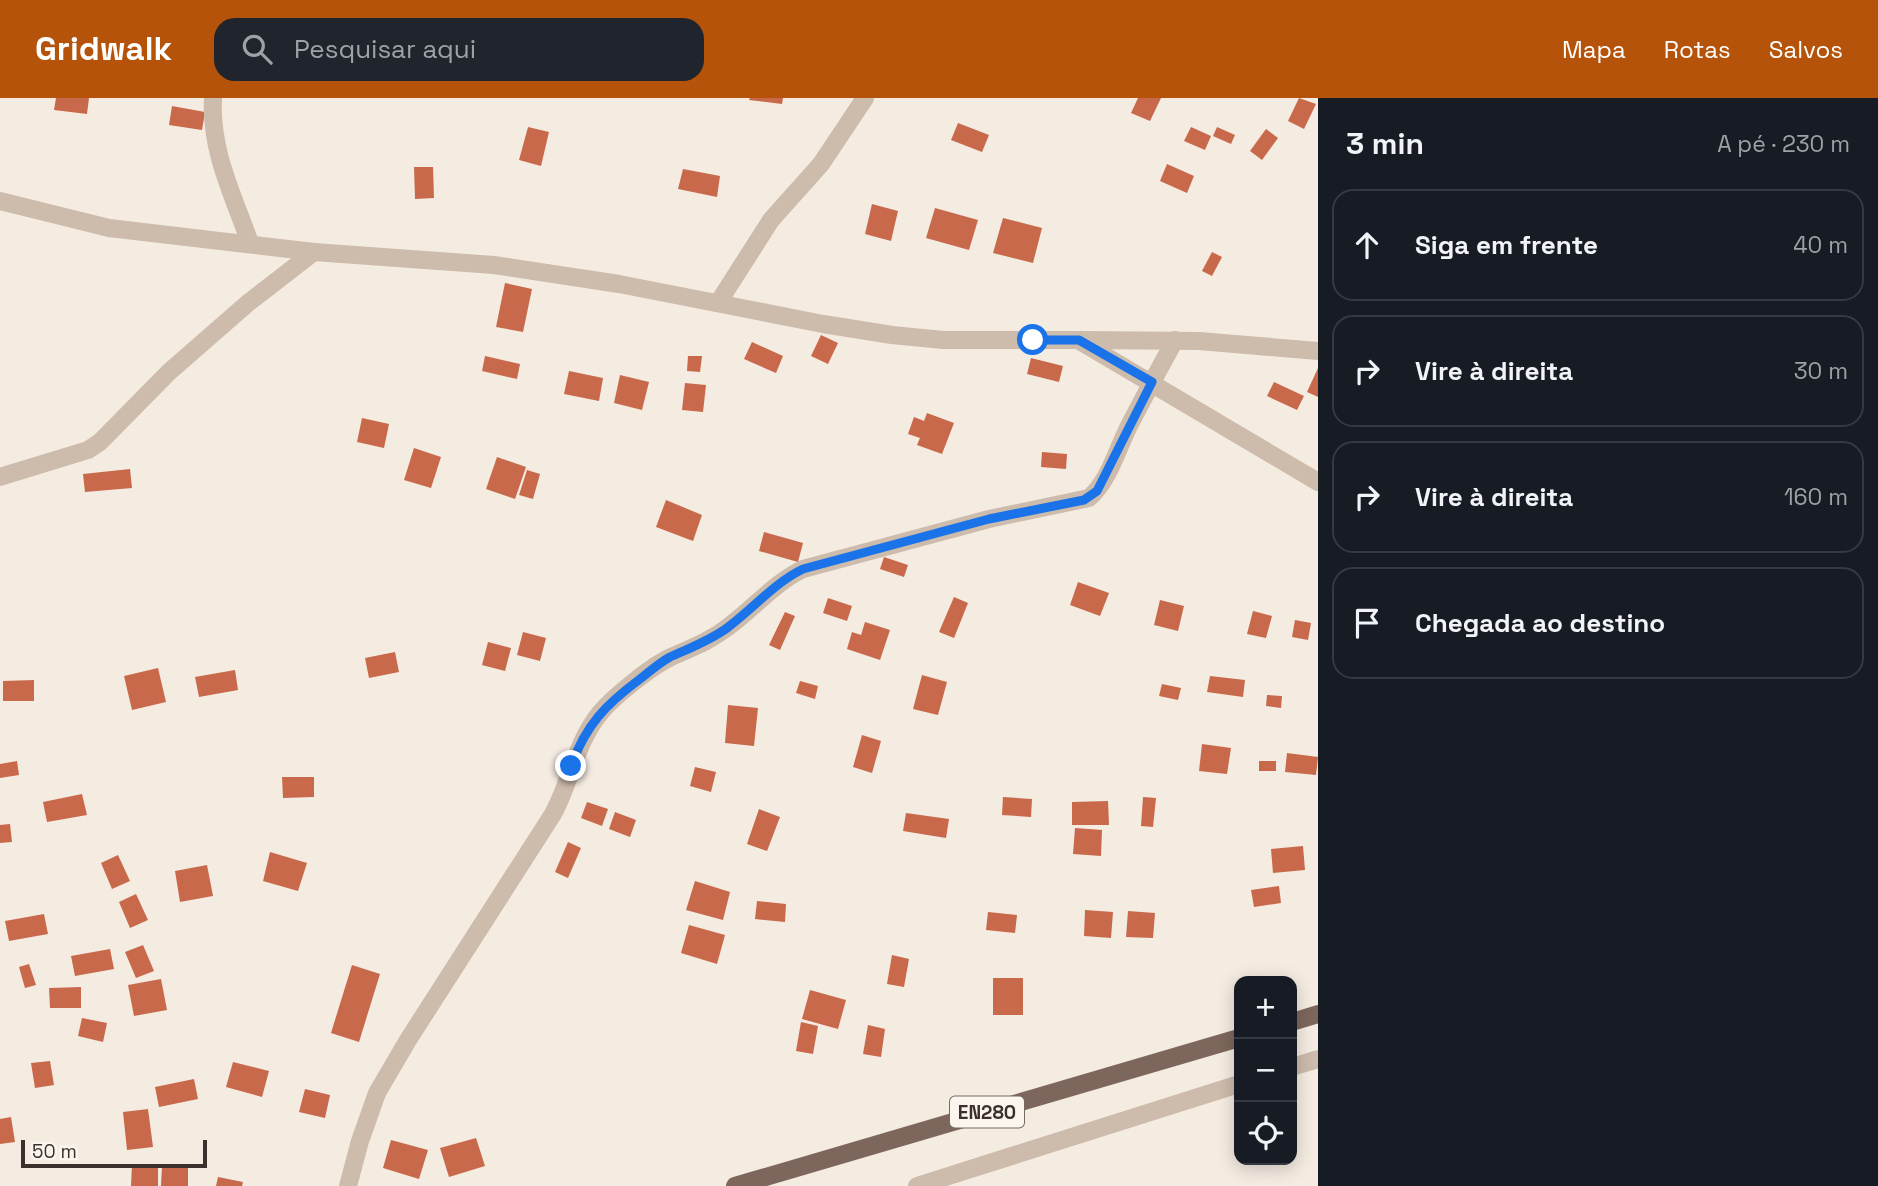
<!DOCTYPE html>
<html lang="pt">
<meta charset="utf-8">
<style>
body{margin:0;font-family:"Space Grotesk",sans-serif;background:#20242c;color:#f1f3f6}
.controls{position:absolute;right:21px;bottom:21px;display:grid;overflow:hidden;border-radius:14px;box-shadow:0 4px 18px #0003}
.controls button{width:63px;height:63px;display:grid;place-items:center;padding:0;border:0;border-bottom:2px solid #363941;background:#171b24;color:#f1f3f6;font:35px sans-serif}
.scale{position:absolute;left:21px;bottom:18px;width:186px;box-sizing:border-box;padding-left:7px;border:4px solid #3b302b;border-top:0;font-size:19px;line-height:24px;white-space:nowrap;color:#3b302b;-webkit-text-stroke:5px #fbf5ee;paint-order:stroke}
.stop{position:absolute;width:21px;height:21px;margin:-16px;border:5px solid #1a73e8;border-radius:50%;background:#fff}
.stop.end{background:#1a73e8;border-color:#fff;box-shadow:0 2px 7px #0008}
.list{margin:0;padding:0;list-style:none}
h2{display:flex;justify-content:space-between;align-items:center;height:91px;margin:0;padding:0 28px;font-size:30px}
h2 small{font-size:23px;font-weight:400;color:#9ea1a6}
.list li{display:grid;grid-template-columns:46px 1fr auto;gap:21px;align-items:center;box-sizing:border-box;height:112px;margin:0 14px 14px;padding:0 14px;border:2px solid #363941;border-radius:21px}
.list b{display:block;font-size:26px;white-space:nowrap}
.list em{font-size:23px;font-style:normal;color:#9ea1a6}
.icon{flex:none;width:38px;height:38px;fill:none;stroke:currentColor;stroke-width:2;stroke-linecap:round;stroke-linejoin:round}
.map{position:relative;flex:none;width:1318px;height:1088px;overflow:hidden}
header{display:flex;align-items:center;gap:42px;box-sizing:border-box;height:98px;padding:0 35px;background:#b45309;color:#fff}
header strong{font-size:33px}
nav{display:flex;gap:38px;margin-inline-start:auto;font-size:24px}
.search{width:490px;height:63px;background:#20242c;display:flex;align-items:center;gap:18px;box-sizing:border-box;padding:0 24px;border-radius:21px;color:#9ea1a6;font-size:26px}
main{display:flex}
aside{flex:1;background:#171b24}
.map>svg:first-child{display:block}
</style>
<header>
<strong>Gridwalk</strong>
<div class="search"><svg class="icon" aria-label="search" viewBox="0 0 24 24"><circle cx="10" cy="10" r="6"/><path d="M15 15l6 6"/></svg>Pesquisar aqui</div>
<nav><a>Mapa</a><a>Rotas</a><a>Salvos</a></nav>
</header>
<main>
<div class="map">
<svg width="1318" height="1088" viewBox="0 0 1318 1088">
<rect width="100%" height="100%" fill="#f4ebe1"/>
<g fill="#c8694b">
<polygon points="56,0 89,0 87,16 54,12"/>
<polygon points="750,0 783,0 782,6 749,2"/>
<polygon points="1138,0 1161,0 1150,23 1131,15"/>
<polygon points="1299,0 1316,6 1304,31 1288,23"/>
<polygon points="172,8 205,14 202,32 169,27"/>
<polygon points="958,25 989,37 982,54 951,42"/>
<polygon points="528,29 549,34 541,68 519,62"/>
<polygon points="1191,29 1211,38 1205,52 1184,43"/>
<polygon points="1217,29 1235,37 1231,46 1213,38"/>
<polygon points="1266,31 1278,40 1262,62 1250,53"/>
<polygon points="1167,66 1194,78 1187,95 1160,83"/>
<polygon points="414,69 433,69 434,100 415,101"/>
<polygon points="683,71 720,78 717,99 678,91"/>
<polygon points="872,106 898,113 891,143 865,136"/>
<polygon points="935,110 978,122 969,152 926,140"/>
<polygon points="1003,120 1042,130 1033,165 993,155"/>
<polygon points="1212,154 1222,159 1212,178 1202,173"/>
<polygon points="505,185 532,191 523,234 496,229"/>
<polygon points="821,237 838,245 828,266 811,258"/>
<polygon points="752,244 783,258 776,275 744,261"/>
<polygon points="485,258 520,266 517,281 482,273"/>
<polygon points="688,258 702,258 700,274 687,273"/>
<polygon points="1031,260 1063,268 1059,284 1027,276"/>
<polygon points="1318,270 1318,299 1307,294"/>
<polygon points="569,273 603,280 599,303 564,296"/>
<polygon points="620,277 649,284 642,312 614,305"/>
<polygon points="1274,284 1304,298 1297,312 1267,298"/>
<polygon points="685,285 706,287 703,314 682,312"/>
<polygon points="927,315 954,325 942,356 917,347 920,340 908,336 914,319 924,323"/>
<polygon points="362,320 389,326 384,350 357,344"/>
<polygon points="414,350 441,359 431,390 404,382"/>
<polygon points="1042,354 1067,356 1066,371 1041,369"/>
<polygon points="497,359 526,369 515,401 486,391"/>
<polygon points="130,371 132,390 85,394 83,376"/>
<polygon points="527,372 540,376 533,401 519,397"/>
<polygon points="666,402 702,417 693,443 656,429"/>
<polygon points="764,434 803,445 798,464 759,453"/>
<polygon points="884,459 908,467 904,479 880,471"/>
<polygon points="1078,484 1109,495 1100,518 1070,507"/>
<polygon points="954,499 968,505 954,540 939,534"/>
<polygon points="828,500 852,508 847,523 823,515"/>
<polygon points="1160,502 1184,508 1178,533 1154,527"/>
<polygon points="1253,513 1272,518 1266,540 1247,536"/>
<polygon points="785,514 795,518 780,552 769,547"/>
<polygon points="1295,522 1311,525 1308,542 1292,539"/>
<polygon points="865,524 890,532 880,562 847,551 852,534 861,537"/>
<polygon points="523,534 546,540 540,563 517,557"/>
<polygon points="488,544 511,550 505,573 482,567"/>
<polygon points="395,554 399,574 369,580 365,560"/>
<polygon points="158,570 166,604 132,612 124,578"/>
<polygon points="235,572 238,592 199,599 195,579"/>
<polygon points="922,577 947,584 938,617 913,611"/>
<polygon points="1210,578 1245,582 1243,599 1207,594"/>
<polygon points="34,582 34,603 3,603 3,583"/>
<polygon points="800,583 818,588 815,601 796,595"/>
<polygon points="1162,586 1181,590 1178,602 1159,598"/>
<polygon points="1267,597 1282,598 1281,610 1266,608"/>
<polygon points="728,607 758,610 754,648 725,645"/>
<polygon points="862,637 881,643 872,675 853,669"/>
<polygon points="1202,646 1231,650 1227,676 1199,673"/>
<polygon points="1287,655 1318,659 1316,677 1285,674"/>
<polygon points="17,663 19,677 0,680 0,666"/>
<rect x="1259" y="663" width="17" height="10"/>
<polygon points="695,669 716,674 711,694 690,688"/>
<polygon points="282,679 314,679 314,699 283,700"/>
<polygon points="82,696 87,717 47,724 43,704"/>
<polygon points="1003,699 1032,701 1031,719 1002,717"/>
<polygon points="1143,699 1156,700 1153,729 1141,728"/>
<polygon points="1108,703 1109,727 1072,727 1072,704"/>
<polygon points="587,704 608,711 602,728 581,720"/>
<polygon points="759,711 780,719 767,753 747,746"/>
<polygon points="615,714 636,722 630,739 609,731"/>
<polygon points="906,715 949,721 946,740 903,733"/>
<polygon points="10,726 12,744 0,745 0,727"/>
<polygon points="1075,730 1102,732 1101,758 1073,756"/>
<polygon points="568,744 581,750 568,780 555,774"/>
<polygon points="1303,748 1305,772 1273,775 1271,751"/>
<polygon points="270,754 307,765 298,793 263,783"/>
<polygon points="118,757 130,783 112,791 101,765"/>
<polygon points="207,767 213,798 180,804 175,773"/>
<polygon points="695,783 730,794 723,822 686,812"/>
<polygon points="1279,788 1281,805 1254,809 1251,792"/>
<polygon points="136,796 148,822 130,830 119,804"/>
<polygon points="757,803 786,806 785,824 755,821"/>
<polygon points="1085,812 1113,814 1111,840 1084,838"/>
<polygon points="1128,813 1155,815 1153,840 1126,839"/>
<polygon points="988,814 1017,817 1015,835 986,832"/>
<polygon points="44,816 48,836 9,843 5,823"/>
<polygon points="689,827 725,837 717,866 681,855"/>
<polygon points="143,847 154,873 136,880 125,854"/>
<polygon points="110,851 114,871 75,878 71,858"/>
<polygon points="892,857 909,861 904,889 887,886"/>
<polygon points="29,866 36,887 25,890 19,869"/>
<polygon points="352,867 380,876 359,944 331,935"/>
<rect x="993" y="880" width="30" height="37"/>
<polygon points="161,881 167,912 134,918 128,887"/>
<polygon points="81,889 81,910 50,910 49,890"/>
<polygon points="810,892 846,902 838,931 802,921"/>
<polygon points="82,920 107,925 103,944 78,938"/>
<polygon points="801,924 818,928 813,956 796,953"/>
<polygon points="868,927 885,931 881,959 863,956"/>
<polygon points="50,963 54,987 35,990 31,965"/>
<polygon points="233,964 269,973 262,999 226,989"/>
<polygon points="194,981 198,1001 159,1009 155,989"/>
<polygon points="305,991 330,997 325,1020 299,1014"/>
<polygon points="148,1011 153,1049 127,1052 123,1014"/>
<polygon points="11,1019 15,1044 0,1046 0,1021"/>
<polygon points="476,1040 485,1068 449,1079 440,1050"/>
<polygon points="391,1042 428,1052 419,1081 383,1070"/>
<polygon points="132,1066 158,1067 158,1088 131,1088"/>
<polygon points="162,1068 188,1068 188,1088 161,1088"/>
<polygon points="218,1079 243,1084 242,1088 216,1088"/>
</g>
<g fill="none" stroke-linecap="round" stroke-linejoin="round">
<g stroke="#cdbbac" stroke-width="18">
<path d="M213,0C210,52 233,97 250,145"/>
<polyline points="0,103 109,130 314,154 494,167 619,186 823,226 892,237 943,242 1078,242 1318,384"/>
<polyline points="718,205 771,122 821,66 865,0"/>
<polyline points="1078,242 1199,243 1318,253"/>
<polyline points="0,379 88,352 100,344 169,274 248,205 314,154"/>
<polyline points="1292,969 1318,961"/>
<path d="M348,1088L360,1043L377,995L408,942L553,716C571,683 575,646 600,615C614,598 652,568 671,559C691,550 710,543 728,529C754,510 774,485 803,471L989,421L1089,400C1110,382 1118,348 1131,324C1145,297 1160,269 1175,242"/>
<polyline points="917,1088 1239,986"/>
</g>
<g stroke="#7d675c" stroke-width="18">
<polyline points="1292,924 1318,916"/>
<polyline points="735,1088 1239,940"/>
</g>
</g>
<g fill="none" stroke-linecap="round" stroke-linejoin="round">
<path stroke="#1a73e8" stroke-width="9" d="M571,668C586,627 605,607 640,581C649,574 659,565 670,559C690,550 709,543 727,530C754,510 774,485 803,471L989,421L1084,402L1097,393L1152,284L1079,242H1033"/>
</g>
<g text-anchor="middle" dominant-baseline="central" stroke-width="6" stroke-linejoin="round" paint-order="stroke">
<rect fill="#fbf5ee" stroke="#756b66" stroke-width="2" x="950" y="998.5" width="74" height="31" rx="5"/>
<g font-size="19" font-weight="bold" fill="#3b302b">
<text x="987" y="1014">EN280</text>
</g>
</g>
</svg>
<div class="controls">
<button>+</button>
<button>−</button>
<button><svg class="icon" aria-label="locate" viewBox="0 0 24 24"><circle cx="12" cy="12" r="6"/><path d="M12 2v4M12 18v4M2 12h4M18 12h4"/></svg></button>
</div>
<div class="scale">50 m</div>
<div class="stop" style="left:1033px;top:242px"></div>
<div class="stop end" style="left:571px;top:668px"></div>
</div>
<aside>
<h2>3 min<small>A pé · 230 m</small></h2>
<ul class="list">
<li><svg class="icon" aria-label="ahead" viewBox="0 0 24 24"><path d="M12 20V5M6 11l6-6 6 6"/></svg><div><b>Siga em frente</b></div><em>40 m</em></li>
<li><svg class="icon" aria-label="right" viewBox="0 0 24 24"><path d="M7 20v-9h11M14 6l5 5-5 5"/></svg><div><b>Vire à direita</b></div><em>30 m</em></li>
<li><svg class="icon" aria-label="right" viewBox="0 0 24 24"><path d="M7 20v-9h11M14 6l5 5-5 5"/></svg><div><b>Vire à direita</b></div><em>160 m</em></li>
<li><svg class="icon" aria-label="arrive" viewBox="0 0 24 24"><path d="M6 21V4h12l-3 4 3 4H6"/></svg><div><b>Chegada ao destino</b></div></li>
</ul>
</aside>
</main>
